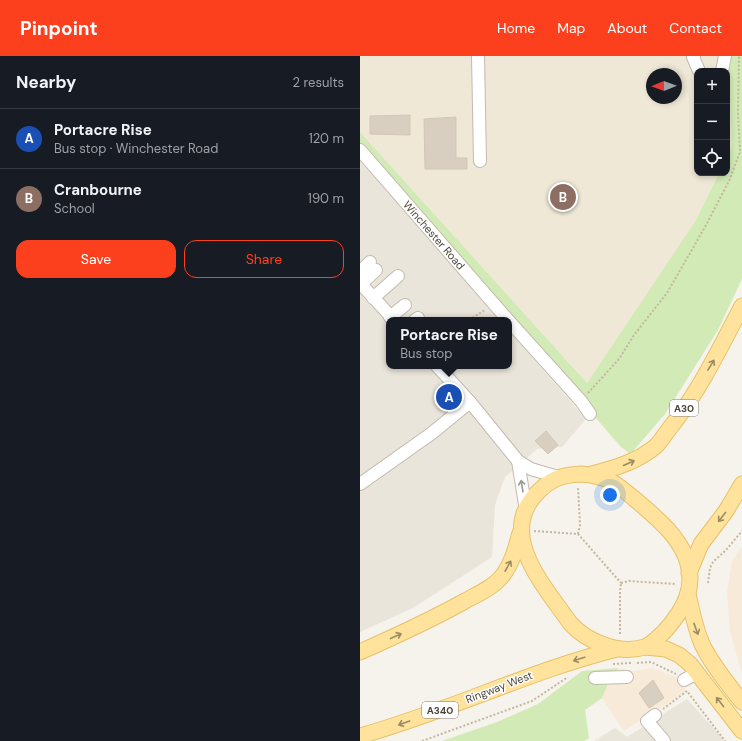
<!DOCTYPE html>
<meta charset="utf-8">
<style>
body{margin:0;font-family:"DM Sans",sans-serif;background:#242831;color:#f1f3f6}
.controls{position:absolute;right:12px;top:12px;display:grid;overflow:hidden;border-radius:8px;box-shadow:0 2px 6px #0003}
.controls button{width:36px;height:36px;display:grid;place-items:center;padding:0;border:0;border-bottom:1px solid #363941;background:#171b24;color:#f1f3f6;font:20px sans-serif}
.compass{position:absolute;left:286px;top:12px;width:36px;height:36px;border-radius:50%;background:#171b24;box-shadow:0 2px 6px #0003;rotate:269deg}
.you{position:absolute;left:250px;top:439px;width:14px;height:14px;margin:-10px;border:3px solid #fff;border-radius:50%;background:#1a73e8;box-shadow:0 0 0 6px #1a73e833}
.badge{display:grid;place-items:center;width:26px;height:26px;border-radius:50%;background:#fc3f1d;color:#fff;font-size:13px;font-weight:700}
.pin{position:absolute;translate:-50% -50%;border:2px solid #fff;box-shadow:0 1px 4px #0006}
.popup{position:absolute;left:26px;top:261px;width:126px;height:52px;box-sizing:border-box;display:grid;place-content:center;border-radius:8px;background:#171b24;filter:drop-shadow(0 1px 3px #0005);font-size:13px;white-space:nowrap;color:#9ea1a6}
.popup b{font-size:15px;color:#f1f3f6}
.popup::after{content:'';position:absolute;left:50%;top:100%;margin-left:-8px;border:8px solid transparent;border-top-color:#171b24}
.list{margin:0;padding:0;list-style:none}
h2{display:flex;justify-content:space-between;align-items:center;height:52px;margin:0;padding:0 16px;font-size:17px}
h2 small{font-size:13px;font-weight:400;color:#9ea1a6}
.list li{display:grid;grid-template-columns:26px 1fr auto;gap:12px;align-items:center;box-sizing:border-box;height:60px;padding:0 16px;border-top:1px solid #363941}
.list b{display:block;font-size:15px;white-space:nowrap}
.list p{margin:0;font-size:13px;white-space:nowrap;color:#9ea1a6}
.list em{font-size:13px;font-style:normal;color:#9ea1a6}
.actions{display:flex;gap:8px;padding:12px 16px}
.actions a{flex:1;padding:9px 0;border:1px solid #fc3f1d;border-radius:12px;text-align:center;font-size:14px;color:#fc3f1d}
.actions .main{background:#fc3f1d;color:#fff}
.icon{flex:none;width:22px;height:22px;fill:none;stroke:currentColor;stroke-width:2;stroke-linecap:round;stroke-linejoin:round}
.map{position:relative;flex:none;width:382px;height:685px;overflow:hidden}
header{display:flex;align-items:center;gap:24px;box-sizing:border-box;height:56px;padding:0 20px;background:#fc3f1d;color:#fff}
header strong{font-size:19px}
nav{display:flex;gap:22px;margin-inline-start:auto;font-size:14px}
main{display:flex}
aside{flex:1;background:#171b24}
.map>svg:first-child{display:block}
</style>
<header>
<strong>Pinpoint</strong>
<nav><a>Home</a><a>Map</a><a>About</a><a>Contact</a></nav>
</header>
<main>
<aside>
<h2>Nearby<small>2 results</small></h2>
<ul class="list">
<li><span class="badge" style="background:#1a4fb4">A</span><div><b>Portacre Rise</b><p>Bus stop · Winchester Road</p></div><em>120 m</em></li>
<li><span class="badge" style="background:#8d6e63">B</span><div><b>Cranbourne</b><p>School</p></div><em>190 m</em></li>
</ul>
<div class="actions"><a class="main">Save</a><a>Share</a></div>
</aside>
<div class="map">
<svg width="382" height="685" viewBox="0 0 382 685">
<rect width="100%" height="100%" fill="#f6f3ec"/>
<g fill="#eae5da">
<polygon points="0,105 140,264 29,264 29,310 149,310 149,275 226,363 202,391 177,393 145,421 135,449 132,501 53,552 0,576"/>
<polygon points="327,643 365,685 234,685 255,672 267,681"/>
</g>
<g fill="#f7ead8">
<polygon points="382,491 382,617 370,575 367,537 372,505"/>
<polygon points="258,612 274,615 292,612 319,622 326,635 264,675 242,642 251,621"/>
</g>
<path fill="#efe8d6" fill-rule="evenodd" d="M0,0H368L372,90L367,100V15H337V117H359L336,164L227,327L0,76ZM292,18H316V42H292Z"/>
<g fill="#d2eab5">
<polygon points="368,0 382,0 382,223 358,274 305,358 274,394 269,397 261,391 0,90 0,76 227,327 336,164 359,117 367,117 367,100 372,90"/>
<polygon points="258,612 251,621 242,642 225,654 229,682 224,685 82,685 137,666 178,648 222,615"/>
</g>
<g fill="#d8cfc1" stroke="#d3c7b4">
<polygon points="50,59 50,79 10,78 10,60"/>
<polygon points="96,61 96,102 107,102 107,113 65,113 64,63"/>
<polygon points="186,375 198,389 188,398 175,385"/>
<polygon points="293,624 304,642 289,652 279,637"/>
</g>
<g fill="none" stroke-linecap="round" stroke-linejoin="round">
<defs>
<g id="minor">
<polyline points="118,0 120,105"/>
<polyline points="334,0 333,1 339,15"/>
<polyline points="362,15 365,0"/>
<polyline points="0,94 148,264"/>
<polyline points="0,216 10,206"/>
<polyline points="0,227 34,264"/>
<polyline points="1,228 16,214"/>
<polyline points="13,242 38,220"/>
<polyline points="30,261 45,249"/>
<polyline points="55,264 58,262"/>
<polyline points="149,265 221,345 230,358"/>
<polyline points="77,310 110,346 158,405 171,413 198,421"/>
<polyline points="158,405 166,455"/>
<polyline points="0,428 72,377 110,346"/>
<polyline points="235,622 267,621"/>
<polyline points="324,624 337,617"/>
<polyline points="295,659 287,665 304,685"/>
</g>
<g id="major">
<path d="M221,418C252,420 261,432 284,451C300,465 316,479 325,499C338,530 324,554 304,576C298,581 292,588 285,591C259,599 227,586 210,567C186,532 137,480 176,438C190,423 201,419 221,418Z"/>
<path d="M232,418C255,412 277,406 296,390C302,384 307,375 313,368C341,332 361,290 382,250"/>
<polyline points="329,517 341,488 366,455 382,428"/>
<path d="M328,538C332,555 335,572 342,588C352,609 368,628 382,646"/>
<polyline points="285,591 306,593 319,599 330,608 382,675"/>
<path d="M0,596C36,580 71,564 105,545C118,538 134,531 143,519C152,507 156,492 160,477"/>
<path d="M0,680C87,656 169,615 257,593"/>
</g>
</defs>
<use href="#minor" stroke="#c2bbae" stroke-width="14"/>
<use href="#major" stroke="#e6c16a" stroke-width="17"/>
<g stroke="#c4b79f" stroke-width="2" stroke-dasharray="2 2" stroke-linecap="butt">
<polyline points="109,264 125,254"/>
<polyline points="228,337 259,303 274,279 307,237 345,171 369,125 380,96 378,57 379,0"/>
<polyline points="174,475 218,478 261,527"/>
<polyline points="218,478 220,469 218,431"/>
<polyline points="261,527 269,525 315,528"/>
<polyline points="348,527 350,512 353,506 366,494 382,475"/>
<polyline points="260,578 260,536 261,527"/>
<polyline points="277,607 291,606 316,618"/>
<polyline points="253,608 271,607"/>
<polyline points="303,653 327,635 365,685"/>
<polyline points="62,685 172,645 208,621"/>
</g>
<use href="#minor" stroke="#fff" stroke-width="12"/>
<use href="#major" stroke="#ffe39c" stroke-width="15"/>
</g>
<defs><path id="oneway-shaft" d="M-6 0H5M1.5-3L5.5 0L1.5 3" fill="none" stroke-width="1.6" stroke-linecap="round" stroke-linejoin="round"/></defs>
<g stroke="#9c8c66">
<use href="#oneway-shaft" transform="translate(351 309) rotate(-58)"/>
<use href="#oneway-shaft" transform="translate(269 407) rotate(-24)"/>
<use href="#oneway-shaft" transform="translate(362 461) rotate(128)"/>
<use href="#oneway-shaft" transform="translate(148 510) rotate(-61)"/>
<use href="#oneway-shaft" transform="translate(336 573) rotate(70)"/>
<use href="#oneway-shaft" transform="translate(36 580) rotate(-24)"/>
<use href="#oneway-shaft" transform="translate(219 603) rotate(162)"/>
<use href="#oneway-shaft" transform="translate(360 646) rotate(-128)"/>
<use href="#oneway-shaft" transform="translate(44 667) rotate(160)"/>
</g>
<use stroke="#9c9892" href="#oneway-shaft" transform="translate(162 430) rotate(-99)"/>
<g text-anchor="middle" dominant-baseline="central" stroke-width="3" stroke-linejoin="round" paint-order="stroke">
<g fill="#fff" stroke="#817c74" stroke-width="1">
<rect x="310" y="344" width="28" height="16" rx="3"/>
<rect x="62" y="646" width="36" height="16" rx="3"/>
</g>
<g font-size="10" font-weight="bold" fill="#4b4439">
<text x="324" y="352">A30</text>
<text x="80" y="654">A340</text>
</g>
<g font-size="11" fill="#4b4439" stroke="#fff">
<text transform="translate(74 179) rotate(49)">Winchester Road</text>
<text transform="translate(139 631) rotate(-21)">Ringway West</text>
</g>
</g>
</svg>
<div class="controls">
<button>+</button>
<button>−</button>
<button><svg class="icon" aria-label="locate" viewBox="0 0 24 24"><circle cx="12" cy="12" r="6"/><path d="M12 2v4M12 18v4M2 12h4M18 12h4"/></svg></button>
</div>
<svg class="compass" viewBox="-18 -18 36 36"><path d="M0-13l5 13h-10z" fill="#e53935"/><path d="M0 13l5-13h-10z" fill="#9ea1a6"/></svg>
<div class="you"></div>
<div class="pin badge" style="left:89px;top:341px;background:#1a4fb4">A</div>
<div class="popup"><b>Portacre Rise</b>Bus stop</div>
<div class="pin badge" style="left:203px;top:141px;background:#8d6e63">B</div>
</div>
</main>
